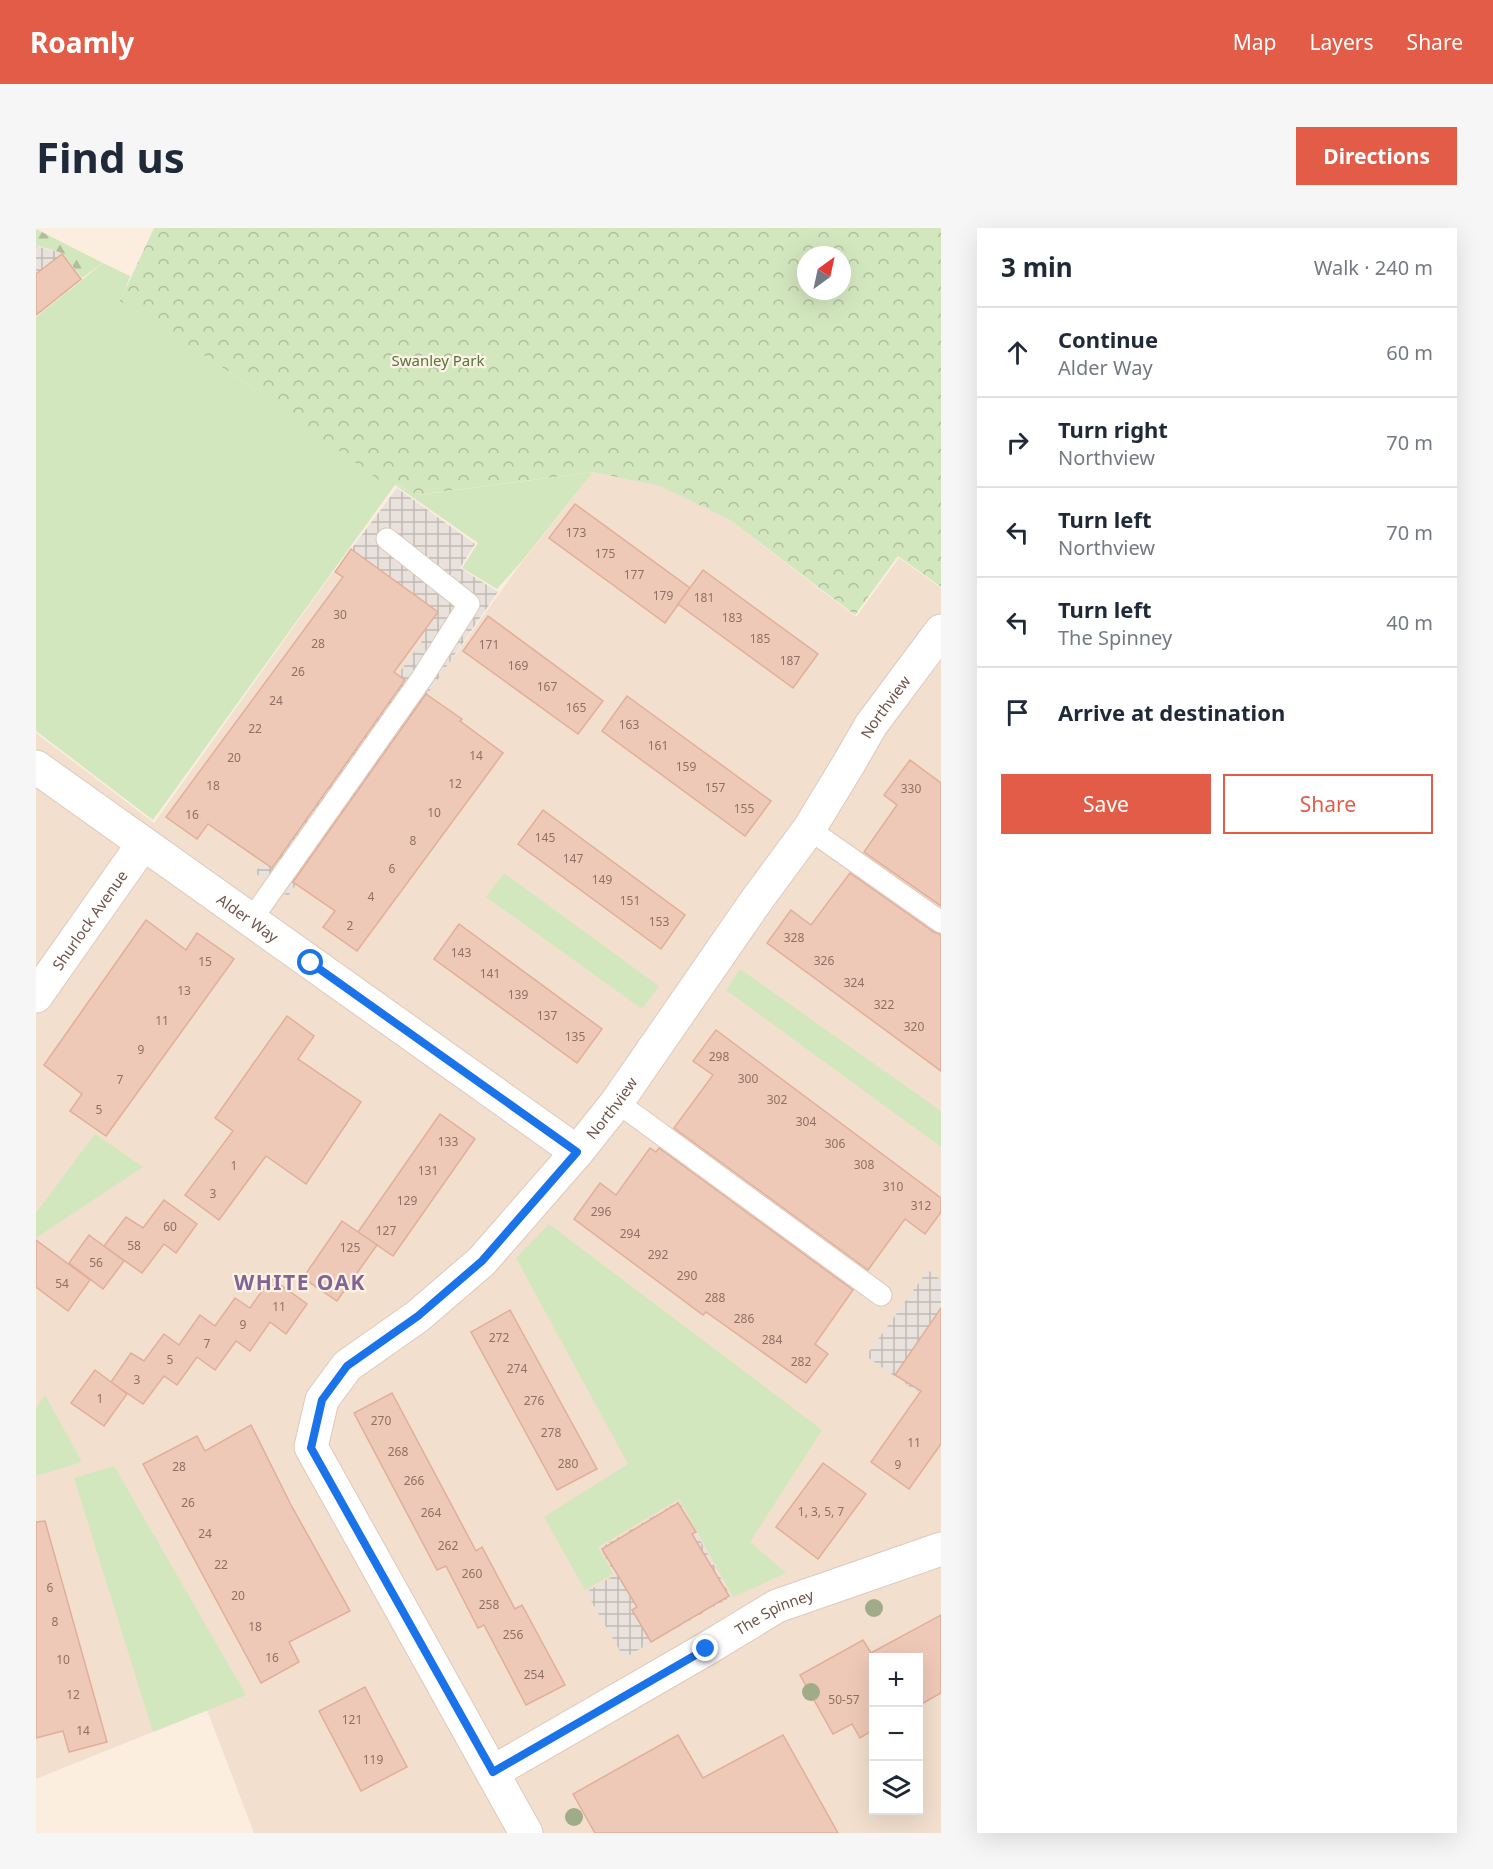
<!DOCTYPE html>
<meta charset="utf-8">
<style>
body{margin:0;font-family:"Noto Sans",sans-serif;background:#f6f6f7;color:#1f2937}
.controls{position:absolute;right:18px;bottom:18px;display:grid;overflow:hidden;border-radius:0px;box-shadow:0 6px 24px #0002}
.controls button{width:54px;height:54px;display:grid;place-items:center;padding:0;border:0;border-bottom:2px solid #e0e1e3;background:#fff;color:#1f2937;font:30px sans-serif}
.compass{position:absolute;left:761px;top:18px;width:54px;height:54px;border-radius:50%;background:#fff;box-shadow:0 6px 24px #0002;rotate:33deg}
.stop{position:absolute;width:18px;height:18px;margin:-14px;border:4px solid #1a73e8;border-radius:50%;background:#fff}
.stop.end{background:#1a73e8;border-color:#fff;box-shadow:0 2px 6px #0008}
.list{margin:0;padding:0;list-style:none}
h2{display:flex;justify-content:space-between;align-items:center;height:78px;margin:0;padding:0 24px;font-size:26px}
h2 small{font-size:20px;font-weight:400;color:#747a83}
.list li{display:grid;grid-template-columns:39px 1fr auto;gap:18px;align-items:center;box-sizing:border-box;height:90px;padding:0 24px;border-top:2px solid #e0e1e3}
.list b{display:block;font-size:22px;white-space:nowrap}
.list p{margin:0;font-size:20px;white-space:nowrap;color:#747a83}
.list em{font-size:20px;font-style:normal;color:#747a83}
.actions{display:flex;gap:12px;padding:18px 24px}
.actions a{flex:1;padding:14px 0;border:2px solid #e25c47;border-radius:0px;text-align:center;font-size:21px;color:#e25c47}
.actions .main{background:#e25c47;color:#fff}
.icon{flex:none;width:33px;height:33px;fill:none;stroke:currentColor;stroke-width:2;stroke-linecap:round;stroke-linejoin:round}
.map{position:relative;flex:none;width:905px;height:1605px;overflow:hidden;border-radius:0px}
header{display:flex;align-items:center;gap:36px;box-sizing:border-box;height:84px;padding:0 30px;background:#e25c47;color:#fff}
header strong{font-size:28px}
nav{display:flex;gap:33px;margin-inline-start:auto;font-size:21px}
.intro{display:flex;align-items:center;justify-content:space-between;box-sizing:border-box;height:144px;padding:0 36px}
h1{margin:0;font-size:42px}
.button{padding:15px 27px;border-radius:0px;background:#e25c47;color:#fff;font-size:21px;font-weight:700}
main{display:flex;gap:36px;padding:0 36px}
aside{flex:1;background:#fff;border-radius:0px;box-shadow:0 6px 24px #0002}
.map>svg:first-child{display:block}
</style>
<header>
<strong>Roamly</strong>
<nav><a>Map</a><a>Layers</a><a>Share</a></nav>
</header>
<div class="intro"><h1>Find us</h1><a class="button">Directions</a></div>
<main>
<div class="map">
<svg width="905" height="1605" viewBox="0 0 905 1605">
<defs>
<pattern id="industrial-grid" width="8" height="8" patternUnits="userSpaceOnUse" patternTransform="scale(1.5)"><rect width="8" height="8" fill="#e9e1db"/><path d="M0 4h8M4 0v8" fill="none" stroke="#c1b9b4"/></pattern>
<pattern id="forest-firs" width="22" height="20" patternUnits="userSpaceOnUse" patternTransform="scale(1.5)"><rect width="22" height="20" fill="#d3e7bf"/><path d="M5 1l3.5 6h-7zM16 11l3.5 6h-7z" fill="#b0be9d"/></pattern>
<pattern id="park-crowns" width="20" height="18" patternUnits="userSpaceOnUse" patternTransform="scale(1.5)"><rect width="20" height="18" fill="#d3e7bf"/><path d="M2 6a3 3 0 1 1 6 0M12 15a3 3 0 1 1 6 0" fill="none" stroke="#b0be9d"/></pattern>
</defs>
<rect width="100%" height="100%" fill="#fbeedf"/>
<path fill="#f2dfce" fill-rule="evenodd" d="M557,244L624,257L694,292L820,389L863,330L905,360V1605H218L171,1482L0,1551V505L118,595L297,344L418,429L480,342ZM838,1430H882V1582H838Z"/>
<g fill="url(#industrial-grid)">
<polygon points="0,18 26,25 46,51 0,88"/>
<polygon points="361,260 439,316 424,340 462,364 252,668 219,645 389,409 298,344"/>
<polygon points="892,1042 905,1052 905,1131 881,1164 830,1128"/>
<polygon points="643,1273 695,1369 588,1430 550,1364 579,1347 564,1320"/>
</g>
<g fill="#d3e7bf">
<polygon points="67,35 94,48 85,73 215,158 359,256 382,267 557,244 487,332 461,361 426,340 442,315 359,257 117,592 0,503 0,89"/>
<polygon points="468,645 623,758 606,781 450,669"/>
<polygon points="704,741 905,883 905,919 690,762"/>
<polygon points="59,906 107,939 0,1010 0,985"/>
<polygon points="513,996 786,1202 714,1314 750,1345 697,1369 643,1271 562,1319 577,1346 549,1362 508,1289 592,1236 480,1030"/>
<polygon points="9,1167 46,1234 0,1248 0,1180"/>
<polygon points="78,1238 210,1467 117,1504 38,1250"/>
</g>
<polygon fill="url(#forest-firs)" points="0,1 67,35 46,50 26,25 0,17"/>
<path fill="url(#park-crowns)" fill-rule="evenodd" d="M118,0H905V359L862,328L819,387L694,292L624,258L557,244L381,267L360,256L355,261L215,158L84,73ZM770,27H806V63H770Z"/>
<g fill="#efc9b8" stroke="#e1ae99" stroke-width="1.5">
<polygon points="26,26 45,51 0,87 0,46"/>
<polygon points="539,276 654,360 629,395 513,310"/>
<polygon points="315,321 402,384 358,444 369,452 236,640 172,596 161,611 130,589 307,349 299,344"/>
<polygon points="667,342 782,426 757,460 642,376"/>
<polygon points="452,388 567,473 542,506 427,423"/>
<polygon points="390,466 426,491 424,493 467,525 321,723 287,699 299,683 257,654"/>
<polygon points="591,468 735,573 709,608 566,503"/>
<polygon points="874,532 905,555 905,678 828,624 861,577 848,567"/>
<polygon points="507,582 649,687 625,721 482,616"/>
<polygon points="814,645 898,704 905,707 905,843 731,715 755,682 775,697"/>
<polygon points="110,692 150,722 161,705 198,731 70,908 34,883 46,866 8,837"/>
<polygon points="423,696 566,801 541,835 398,731"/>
<polygon points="251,788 278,808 262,831 325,874 270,956 230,928 183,992 149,967 197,903 179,890"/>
<polygon points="680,802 905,970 905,984 889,1006 869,991 832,1042 638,900 677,847 657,833"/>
<polygon points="404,886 439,911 357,1028 322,1004"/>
<polygon points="614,920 620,924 623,920 817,1062 779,1116 792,1126 770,1155 670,1084 667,1087 538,991 564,955 580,967"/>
<polygon points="128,972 161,996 140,1025 128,1016 106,1045 68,1018 90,989 107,1000"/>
<polygon points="306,993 341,1017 301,1073 267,1050"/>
<polygon points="53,1007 88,1033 67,1061 33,1035"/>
<polygon points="0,1012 54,1052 32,1083 0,1059"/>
<polygon points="235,1050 271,1076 250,1106 234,1094 214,1123 200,1113 179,1142 161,1129 141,1157 128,1148 107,1176 75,1154 95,1125 108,1133 128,1106 143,1117 164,1087 179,1098 199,1070 214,1080"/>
<polygon points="905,1080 905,1216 873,1261 835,1234 885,1163 859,1147"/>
<polygon points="474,1082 561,1241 521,1262 435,1104"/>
<polygon points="59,1142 91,1166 68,1198 35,1175"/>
<polygon points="356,1165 440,1323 446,1319 479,1381 486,1377 529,1457 490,1477 448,1397 442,1400 410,1338 401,1342 318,1185"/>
<polygon points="215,1197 255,1277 314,1383 253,1414 263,1434 225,1455 107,1236 161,1208 169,1223"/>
<polygon points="787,1235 830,1266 782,1331 740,1299"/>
<polygon points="642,1275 660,1304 656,1306 693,1368 615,1414 596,1382 601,1379 566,1321"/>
<polygon points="9,1293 71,1514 33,1524 27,1503 0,1510 0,1294"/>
<polygon points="905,1387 905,1465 882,1478 882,1430 837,1430 837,1502 824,1510 816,1496 797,1506 764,1447 827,1412 835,1425"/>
<polygon points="329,1459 371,1539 325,1563 283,1483"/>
<polygon points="642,1507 667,1550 747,1507 802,1605 559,1605 537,1566"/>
</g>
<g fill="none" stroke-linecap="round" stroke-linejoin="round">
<defs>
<g id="lane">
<polyline points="773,601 905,694"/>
<polyline points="215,692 386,450 433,376 351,311"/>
<polyline points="581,874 845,1067"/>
</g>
<g id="street">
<path id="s1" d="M0,539L541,924"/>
<path id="s2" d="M0,768L107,616"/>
<path id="s3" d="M457,1544L670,1421L741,1378L905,1321"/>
<path id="s4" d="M490,1605L275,1219L286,1172L311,1138L382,1088L446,1033L541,924L581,874L720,673L773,601L812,537L835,497L905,403"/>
</g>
</defs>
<use href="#lane" stroke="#dec9bc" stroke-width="23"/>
<use href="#street" stroke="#dec9bc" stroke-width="35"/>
<use href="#lane" stroke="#fff" stroke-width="21"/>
<use href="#street" stroke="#fff" stroke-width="33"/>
</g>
<g fill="#a0ac88">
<circle cx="838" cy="1380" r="9"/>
<circle cx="775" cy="1464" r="9"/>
<circle cx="538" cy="1589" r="9"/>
</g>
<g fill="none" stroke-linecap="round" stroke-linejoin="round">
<polyline stroke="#1a73e8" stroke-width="8" points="275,735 541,924 446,1033 382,1088 311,1138 286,1172 275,1220 457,1544 670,1421"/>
</g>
<g text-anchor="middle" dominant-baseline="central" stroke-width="4.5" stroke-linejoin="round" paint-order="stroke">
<g font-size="12" fill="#907064">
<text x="540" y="304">173</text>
<text x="569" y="325">175</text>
<text x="598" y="346">177</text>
<text x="627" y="367">179</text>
<text x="668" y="369">181</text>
<text x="304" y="386">30</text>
<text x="696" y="389">183</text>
<text x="724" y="410">185</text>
<text x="282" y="415">28</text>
<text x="453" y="416">171</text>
<text x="754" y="432">187</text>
<text x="482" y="437">169</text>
<text x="262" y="443">26</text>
<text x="511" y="458">167</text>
<text x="240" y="472">24</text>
<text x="540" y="479">165</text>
<text x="593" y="496">163</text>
<text x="219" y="500">22</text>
<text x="622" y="517">161</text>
<text x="440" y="527">14</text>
<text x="198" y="529">20</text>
<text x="650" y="538">159</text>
<text x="419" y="555">12</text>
<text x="177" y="557">18</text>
<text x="679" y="559">157</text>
<text x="875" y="560">330</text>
<text x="708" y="580">155</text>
<text x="398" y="584">10</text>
<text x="156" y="586">16</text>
<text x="509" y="609">145</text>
<text x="377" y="612">8</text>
<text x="537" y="630">147</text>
<text x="356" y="640">6</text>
<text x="566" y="651">149</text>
<text x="335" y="668">4</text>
<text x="594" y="672">151</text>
<text x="623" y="693">153</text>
<text x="314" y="697">2</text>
<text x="758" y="709">328</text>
<text x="425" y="724">143</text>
<text x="788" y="732">326</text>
<text x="169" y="733">15</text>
<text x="454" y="745">141</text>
<text x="818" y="754">324</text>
<text x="148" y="762">13</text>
<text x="482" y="766">139</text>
<text x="848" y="776">322</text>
<text x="511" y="787">137</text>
<text x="126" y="792">11</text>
<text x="878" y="798">320</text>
<text x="539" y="808">135</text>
<text x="105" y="821">9</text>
<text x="683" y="828">298</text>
<text x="712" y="850">300</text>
<text x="84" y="851">7</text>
<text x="741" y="871">302</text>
<text x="63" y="881">5</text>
<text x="770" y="893">304</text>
<text x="412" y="913">133</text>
<text x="799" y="915">306</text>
<text x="828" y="936">308</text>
<text x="198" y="937">1</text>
<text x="392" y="942">131</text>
<text x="857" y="958">310</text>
<text x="177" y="965">3</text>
<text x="371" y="972">129</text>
<text x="885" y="977">312</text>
<text x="565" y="983">296</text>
<text x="134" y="998">60</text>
<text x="350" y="1002">127</text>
<text x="594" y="1005">294</text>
<text x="98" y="1017">58</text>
<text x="314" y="1019">125</text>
<text x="622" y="1026">292</text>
<text x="60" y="1034">56</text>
<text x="651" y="1047">290</text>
<text x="26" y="1055">54</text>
<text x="679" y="1069">288</text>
<text x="243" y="1078">11</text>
<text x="708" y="1090">286</text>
<text x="207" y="1096">9</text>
<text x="463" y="1109">272</text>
<text x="736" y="1111">284</text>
<text x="171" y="1115">7</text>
<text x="134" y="1131">5</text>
<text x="765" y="1133">282</text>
<text x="481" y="1140">274</text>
<text x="101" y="1151">3</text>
<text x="64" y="1170">1</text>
<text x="498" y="1172">276</text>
<text x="345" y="1192">270</text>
<text x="515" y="1204">278</text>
<text x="878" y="1214">11</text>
<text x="362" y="1223">268</text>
<text x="532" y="1235">280</text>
<text x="862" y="1236">9</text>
<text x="143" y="1238">28</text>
<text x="378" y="1252">266</text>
<text x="152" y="1274">26</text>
<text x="785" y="1283">1, 3, 5, 7</text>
<text x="395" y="1284">264</text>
<text x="169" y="1305">24</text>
<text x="412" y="1317">262</text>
<text x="185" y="1336">22</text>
<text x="436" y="1345">260</text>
<text x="14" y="1359">6</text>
<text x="202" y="1367">20</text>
<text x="453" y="1376">258</text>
<text x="19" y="1393">8</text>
<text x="219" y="1398">18</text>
<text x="477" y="1406">256</text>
<text x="236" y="1429">16</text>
<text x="27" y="1431">10</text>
<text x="498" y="1446">254</text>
<text x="37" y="1466">12</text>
<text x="808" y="1471">50-57</text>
<text x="316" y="1491">121</text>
<text x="47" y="1502">14</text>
<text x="337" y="1531">119</text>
</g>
<g font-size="15" fill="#557641" stroke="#fef2e5">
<text x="402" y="132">Swanley Park</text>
</g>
<g font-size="15" fill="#705348" stroke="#fef2e5">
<text stroke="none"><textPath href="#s4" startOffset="1390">Northview</textPath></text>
<text stroke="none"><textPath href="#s1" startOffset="260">Alder Way</textPath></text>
<text stroke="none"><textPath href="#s2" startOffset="93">Shurlock Avenue</textPath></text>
<text stroke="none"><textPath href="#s4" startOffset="904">Northview</textPath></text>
<text stroke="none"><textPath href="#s3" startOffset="324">The Spinney</textPath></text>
</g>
<g font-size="21" font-weight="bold" letter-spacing="1.5" fill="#7f6494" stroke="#fef2e5">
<text x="264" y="1054">WHITE OAK</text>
</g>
</g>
</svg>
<div class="controls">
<button>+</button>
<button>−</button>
<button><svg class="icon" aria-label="layers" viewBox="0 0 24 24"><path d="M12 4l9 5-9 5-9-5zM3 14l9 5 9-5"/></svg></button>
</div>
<svg class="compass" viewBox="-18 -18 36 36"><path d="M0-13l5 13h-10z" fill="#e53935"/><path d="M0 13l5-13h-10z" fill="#747a83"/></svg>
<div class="stop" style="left:275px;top:735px"></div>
<div class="stop end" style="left:670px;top:1421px"></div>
</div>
<aside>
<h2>3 min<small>Walk · 240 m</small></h2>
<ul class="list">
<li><svg class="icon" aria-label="ahead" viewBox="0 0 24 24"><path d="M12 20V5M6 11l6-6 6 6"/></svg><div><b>Continue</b><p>Alder Way</p></div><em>60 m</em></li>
<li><svg class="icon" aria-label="right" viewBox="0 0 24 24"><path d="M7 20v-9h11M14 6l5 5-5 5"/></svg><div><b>Turn right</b><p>Northview</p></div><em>70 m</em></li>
<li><svg class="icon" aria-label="left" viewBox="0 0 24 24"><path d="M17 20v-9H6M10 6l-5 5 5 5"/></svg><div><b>Turn left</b><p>Northview</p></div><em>70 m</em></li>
<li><svg class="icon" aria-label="left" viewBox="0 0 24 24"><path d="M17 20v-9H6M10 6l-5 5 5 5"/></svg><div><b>Turn left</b><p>The Spinney</p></div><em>40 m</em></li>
<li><svg class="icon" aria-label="arrive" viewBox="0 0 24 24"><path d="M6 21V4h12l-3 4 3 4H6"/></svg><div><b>Arrive at destination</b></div></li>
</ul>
<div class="actions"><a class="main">Save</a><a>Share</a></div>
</aside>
</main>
